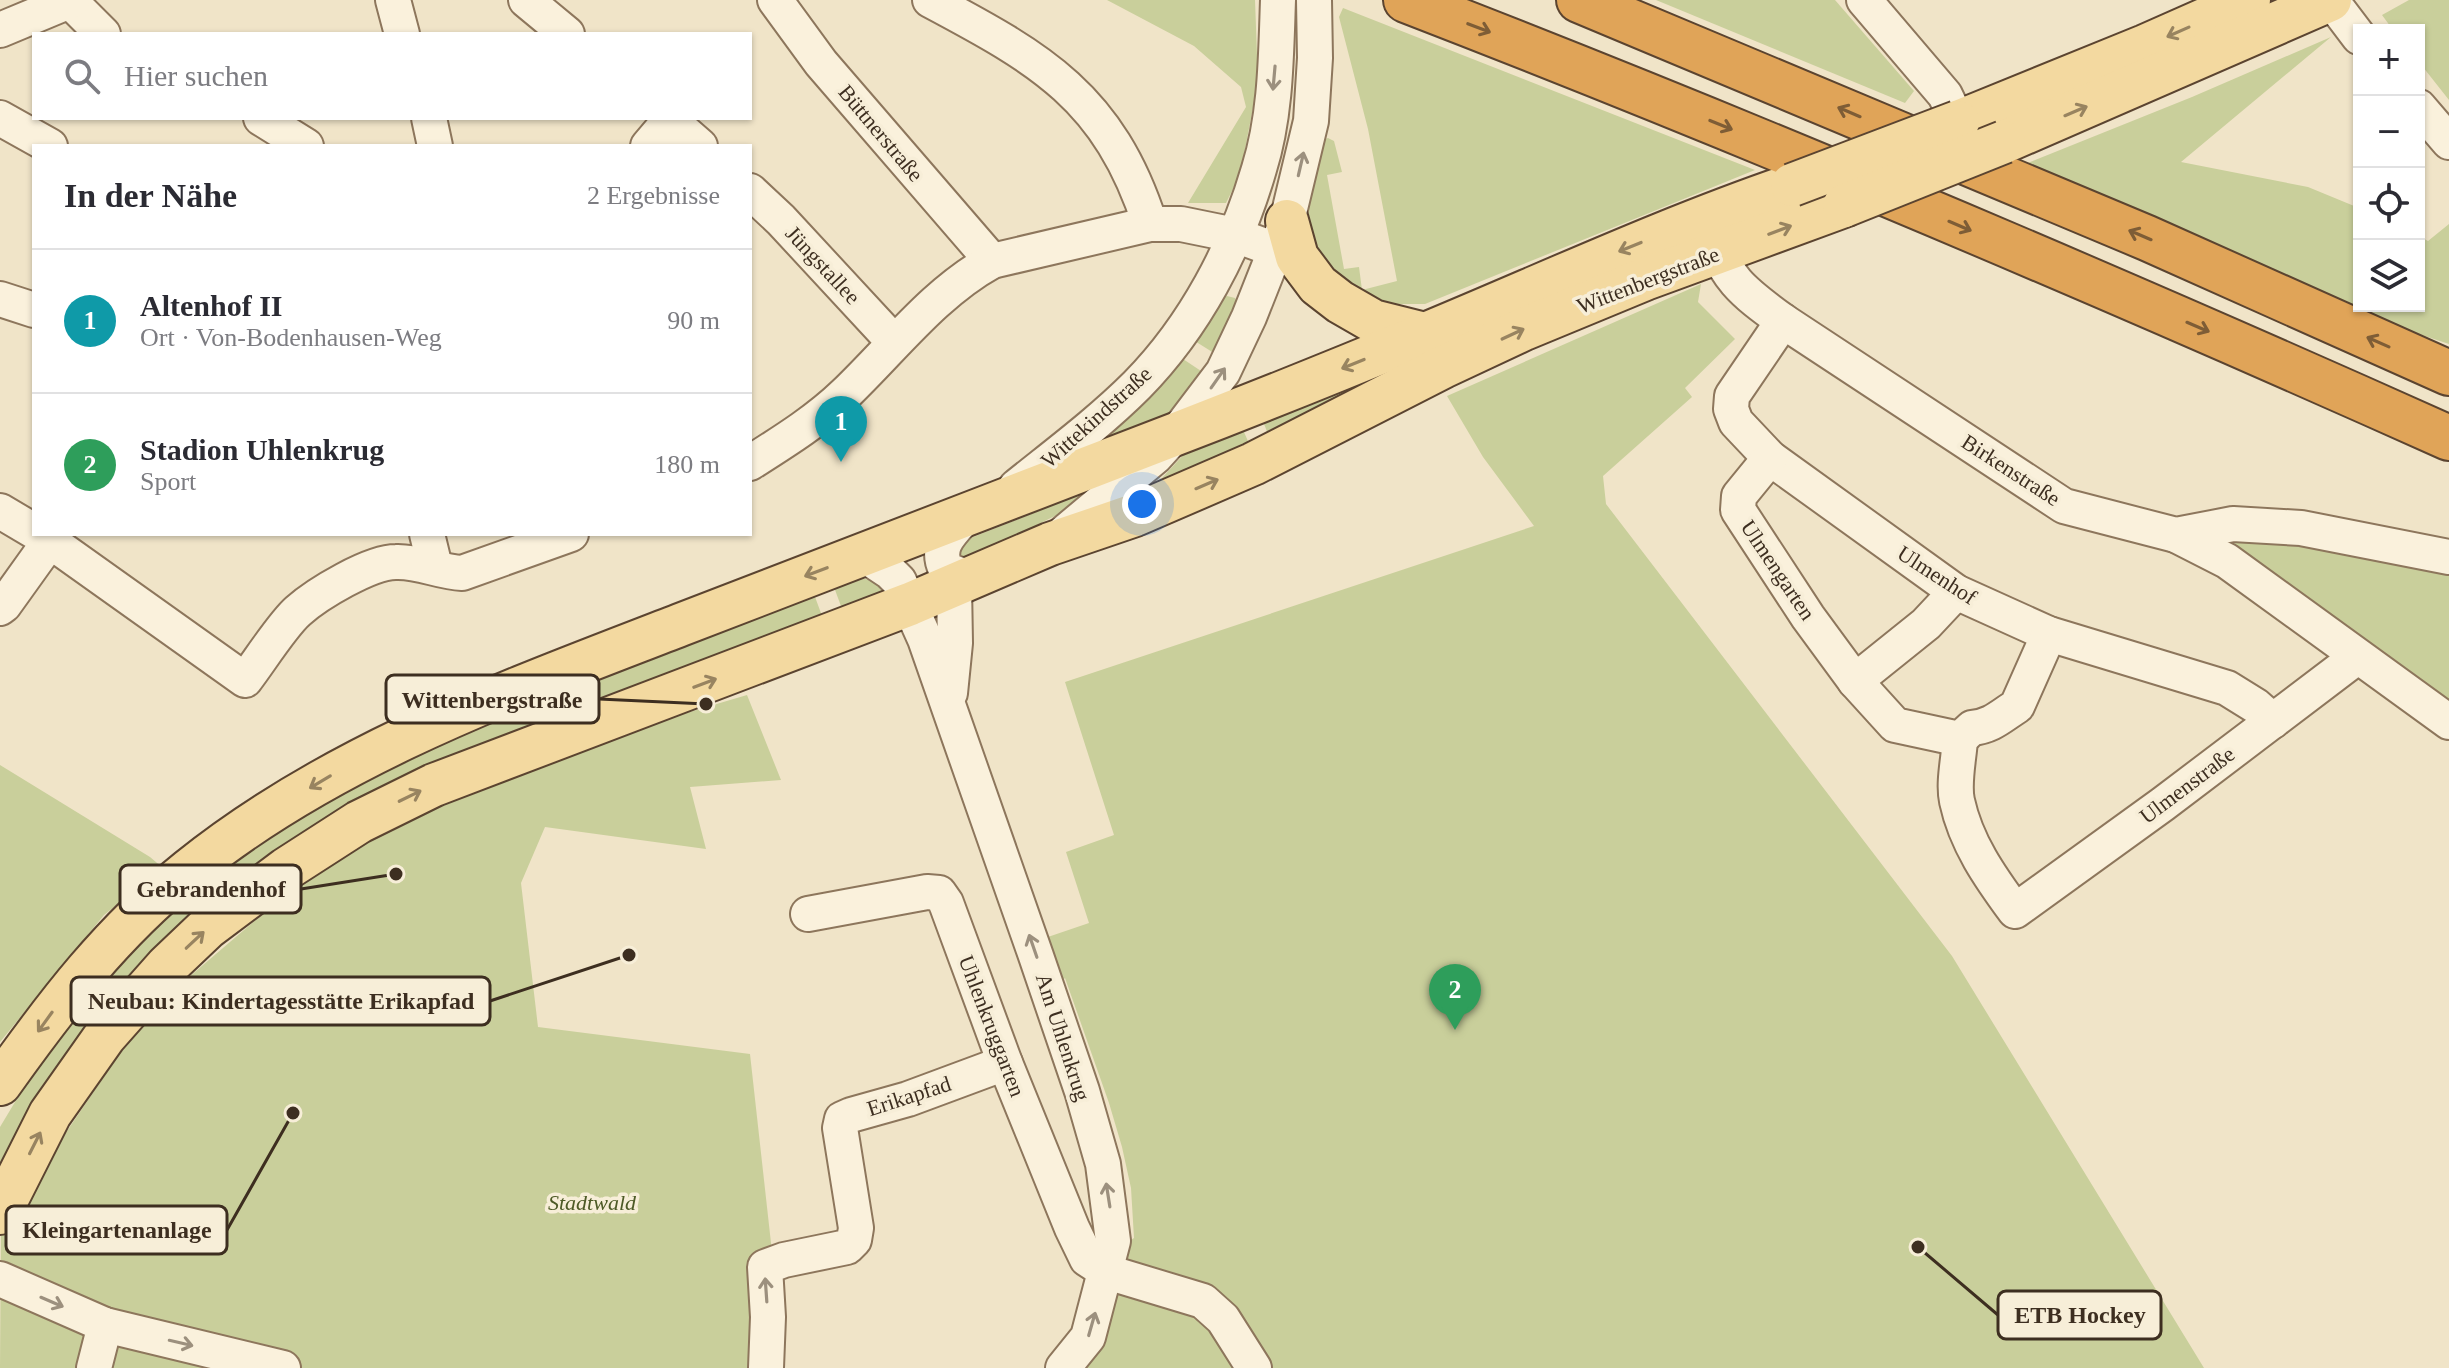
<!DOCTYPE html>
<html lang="de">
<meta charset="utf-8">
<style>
body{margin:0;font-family:Georgia,serif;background:#f7f7f7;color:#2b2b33}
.controls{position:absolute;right:24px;top:24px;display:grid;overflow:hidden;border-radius:0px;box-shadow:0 2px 6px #0004}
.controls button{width:72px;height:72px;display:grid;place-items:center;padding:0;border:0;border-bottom:2px solid #e1e1e2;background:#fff;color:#2b2b33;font:40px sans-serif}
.you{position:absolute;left:1142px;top:504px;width:28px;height:28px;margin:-20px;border:6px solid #fff;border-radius:50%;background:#1a73e8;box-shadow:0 0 0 12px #1a73e833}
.badge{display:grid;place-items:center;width:52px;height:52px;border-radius:50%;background:#9e2a2b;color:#fff;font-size:26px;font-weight:700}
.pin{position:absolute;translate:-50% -66px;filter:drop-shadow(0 2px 4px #0008)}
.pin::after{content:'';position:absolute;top:42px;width:28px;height:24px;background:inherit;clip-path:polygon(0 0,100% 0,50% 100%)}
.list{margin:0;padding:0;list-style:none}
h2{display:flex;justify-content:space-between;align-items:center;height:104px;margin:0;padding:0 32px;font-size:34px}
h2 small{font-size:26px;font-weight:400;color:#7c7c81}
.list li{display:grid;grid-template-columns:52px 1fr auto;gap:24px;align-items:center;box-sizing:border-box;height:144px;padding:0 32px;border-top:2px solid #e1e1e2}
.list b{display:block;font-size:30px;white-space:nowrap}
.list p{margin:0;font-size:26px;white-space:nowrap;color:#7c7c81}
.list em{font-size:26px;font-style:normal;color:#7c7c81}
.icon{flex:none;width:44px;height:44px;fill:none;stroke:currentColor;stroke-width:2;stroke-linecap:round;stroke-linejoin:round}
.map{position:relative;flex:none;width:2449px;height:1368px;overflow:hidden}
.search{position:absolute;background:#fff;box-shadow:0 2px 6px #0004;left:32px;top:32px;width:720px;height:88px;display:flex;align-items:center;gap:20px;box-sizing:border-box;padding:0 28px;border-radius:0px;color:#7c7c81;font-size:30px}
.panel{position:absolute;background:#fff;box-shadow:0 2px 6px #0004;left:32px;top:144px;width:720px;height:392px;border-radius:0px}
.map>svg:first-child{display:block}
</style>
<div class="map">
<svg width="2449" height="1368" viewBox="0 0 2449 1368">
<rect width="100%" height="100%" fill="#f0e4c8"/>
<g fill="#c9cf9b">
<polygon points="1107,0 1255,0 1258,82 1240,175 1226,203 1188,203 1246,107 1241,87 1194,46"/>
<polygon points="1656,0 1835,0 1914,91 1905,103"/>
<polygon points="2409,0 2449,0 2449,100 2419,62 2419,30 2393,30 2382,15"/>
<polygon points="1343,8 1755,170 1425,304 1401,304 1382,311 1326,274 1306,223 1310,176 1317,142 1328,138 1334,141 1342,172 1327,175 1344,269 1359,267 1362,290 1397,281 1368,129 1339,17"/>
<polygon points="2331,37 2181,162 2308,187 2359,208 2359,306 2419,306 2419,236 2428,241 2449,224 2449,344 2340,308 2008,171 2192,97"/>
<polygon points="1701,284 1698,302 1735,339 1685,388 1692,397 1603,476 1606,504 1952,956 2204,1368 1080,1368 1118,1249 1134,1238 1131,1188 1122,1147 1109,1103 1065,978 1054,989 1042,939 1089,923 1066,852 1114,835 1065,682 1534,526 1483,457 1447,396"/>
<polygon points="1227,296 1235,298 1239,305 1217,355 1190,338 1218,299"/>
<polygon points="1444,344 1270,439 1260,414"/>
<polygon points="1177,355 1207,375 1179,414 1100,448 1096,438"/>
<polygon points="1240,423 1251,448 1141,494 1162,478 1200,437"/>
<polygon points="1119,469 1075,506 958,564 955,553 968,539 1046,508 1064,494"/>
<polygon points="2238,535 2449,558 2449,702 2232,552 2226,541"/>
<polygon points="849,575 873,581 885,594 845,617 831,579"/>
<polygon points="811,586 825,624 247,882 0,1192 0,1127 33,1072 133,943 226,860 367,769"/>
<polygon points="747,695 781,780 690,787 706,849 545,827 521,883 538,1027 750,1054 772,1252 765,1368 0,1368 1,1228 120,1053 182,983 332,855 484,773"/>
<polygon points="0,765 150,857 163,868 104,915 0,1042"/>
</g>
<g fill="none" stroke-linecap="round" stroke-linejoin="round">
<defs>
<g id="minor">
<polyline points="393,0 402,34"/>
<polyline points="526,0 567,34"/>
<polyline points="775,0 821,63 992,261"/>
<path d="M930,0C1041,59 1109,97 1150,224"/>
<polyline points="1864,0 1945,95 1958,122"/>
<polyline points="2331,0 2359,37"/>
<polyline points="70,1 103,34"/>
<polyline points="0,30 72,0"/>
<polyline points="2419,107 2449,142"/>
<polyline points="0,118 50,146"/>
<polyline points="261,118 306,146"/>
<polyline points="429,118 435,146"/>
<polyline points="668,118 700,146"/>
<polyline points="648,146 670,120"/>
<polyline points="750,191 781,220 894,342"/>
<path d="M1707,229C1727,279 1740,290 1783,321L2064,506L2176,535L2233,524L2301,528L2449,557"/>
<polyline points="0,299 34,310"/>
<polyline points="1783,321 1732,396 1731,409 1736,422 1770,458 1956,592 2049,634 2227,688 2256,706 2273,721"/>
<path d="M1770,458L1739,496L1738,510L1808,617L1855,681L1895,725L1960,739L1972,728C1992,726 2001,716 2017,706L2049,634"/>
<path d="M750,463C783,442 817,421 845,394C893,348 934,293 992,261L1150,224H1181L1235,235L1276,250"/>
<path d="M1016,487C1057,454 1100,422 1137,385C1195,326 1236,248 1259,169C1276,115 1276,56 1278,0"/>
<polyline points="0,511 34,531"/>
<path d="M968,514C952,532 934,545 946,570L964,576L975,575"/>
<polyline points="1064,533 1155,457 1176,434 1223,372 1249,317 1287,221 1311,121 1315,58 1314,0"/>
<path d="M40,534L245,680C259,662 282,625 298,611C317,594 370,562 396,562C419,561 439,572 462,573L571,534"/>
<polyline points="427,534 435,567"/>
<polyline points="2176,535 2227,561 2449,722"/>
<polyline points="863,554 890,572 899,581 925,639 1036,956 1082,1091 1103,1164 1113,1241 1088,1337 1063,1368"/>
<polyline points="0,608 4,605 42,552 48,534"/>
<polyline points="1855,681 1926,624 1956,592"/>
<polyline points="950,693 955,643 954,585"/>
<path d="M1960,739C1959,758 1953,783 1957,801C1966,843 1990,877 2015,911L2163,804L2357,657"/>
<polyline points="808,914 927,892 939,893 946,903 1005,1063 1072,1228 1087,1259 1107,1272 1203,1301 1223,1319 1254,1368"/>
<polyline points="0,1279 105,1325 283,1368"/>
<polyline points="94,1368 105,1325"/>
<polyline points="766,1368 768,1317 765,1267 784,1260 847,1247 854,1240 856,1228 840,1128 842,1119 851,1115 908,1099 1005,1063"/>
</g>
<g id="major">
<polyline points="1958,122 2145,46 2249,0"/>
<polyline points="2004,142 2330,0"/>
<polyline points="1287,221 1297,257 1318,285 1340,302 1373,321 1425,334"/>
<path d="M0,1084C57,1004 112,932 189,870C333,754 510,691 680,625C846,561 1011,497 1176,434C1259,402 1341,369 1423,335C1546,284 1666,228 1792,185"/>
<polyline points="0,1213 50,1114 105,1036 167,966 207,928 286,869 359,822 434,785 910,604 1050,544 1135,515 1253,464 1443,367 1524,329 1645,279 1844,206"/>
</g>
<g id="highway">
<path d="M1406,0C1758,136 2105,284 2449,438"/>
<polyline points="1579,0 2147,238 2449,373"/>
</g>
</defs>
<use href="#minor" stroke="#8d765c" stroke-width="38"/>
<use href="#major" stroke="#5b4430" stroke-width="46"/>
<use href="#highway" stroke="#5b4430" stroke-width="48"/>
<use href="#minor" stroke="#faf1dc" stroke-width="34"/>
<use href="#major" stroke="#f3d9a0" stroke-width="42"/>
<use href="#highway" stroke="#e0a458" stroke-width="44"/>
<defs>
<g id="major-bridge">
<polyline points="1792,185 1958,122"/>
<polyline points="1844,206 2004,142"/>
</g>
</defs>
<use href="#major-bridge" stroke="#5b4430" stroke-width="46" stroke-linecap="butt"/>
<use href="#major-bridge" stroke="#f3d9a0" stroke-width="42"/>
</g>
<defs><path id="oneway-shaft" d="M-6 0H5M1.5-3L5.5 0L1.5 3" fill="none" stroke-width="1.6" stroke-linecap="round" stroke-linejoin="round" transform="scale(2)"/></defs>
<g stroke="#7e5d36">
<use href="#oneway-shaft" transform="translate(1479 28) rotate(21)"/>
<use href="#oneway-shaft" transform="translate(1849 112) rotate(-157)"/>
<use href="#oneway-shaft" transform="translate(1721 125) rotate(22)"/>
<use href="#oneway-shaft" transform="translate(1960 226) rotate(23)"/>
<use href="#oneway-shaft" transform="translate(2140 235) rotate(-157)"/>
<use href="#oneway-shaft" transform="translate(2198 327) rotate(23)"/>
<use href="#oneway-shaft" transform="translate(2378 342) rotate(-156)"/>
</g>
<g stroke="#988460">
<use href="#oneway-shaft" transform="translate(2178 32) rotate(156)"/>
<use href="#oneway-shaft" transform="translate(2076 111) rotate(-23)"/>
<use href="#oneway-shaft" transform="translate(1780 230) rotate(-21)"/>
<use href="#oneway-shaft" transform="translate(1630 247) rotate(158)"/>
<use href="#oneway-shaft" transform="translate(1513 334) rotate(-25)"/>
<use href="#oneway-shaft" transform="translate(1353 364) rotate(158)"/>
<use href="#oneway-shaft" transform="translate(1207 484) rotate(-23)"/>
<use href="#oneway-shaft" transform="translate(816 572) rotate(159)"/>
<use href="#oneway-shaft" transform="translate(705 683) rotate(-21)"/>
<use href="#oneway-shaft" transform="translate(320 782) rotate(149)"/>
<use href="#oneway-shaft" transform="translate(410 796) rotate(-26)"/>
<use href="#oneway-shaft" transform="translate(195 940) rotate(-43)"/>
<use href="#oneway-shaft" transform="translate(45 1022) rotate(126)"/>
<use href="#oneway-shaft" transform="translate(35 1143) rotate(-63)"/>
</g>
<g stroke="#9c907e">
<use href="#oneway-shaft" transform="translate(1274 78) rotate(95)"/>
<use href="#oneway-shaft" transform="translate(1301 164) rotate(-77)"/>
<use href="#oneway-shaft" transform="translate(1218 378) rotate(-55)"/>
<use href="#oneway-shaft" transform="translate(1033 946) rotate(-109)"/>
<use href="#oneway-shaft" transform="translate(1108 1195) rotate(-99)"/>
<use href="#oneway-shaft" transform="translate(766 1290) rotate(-94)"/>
<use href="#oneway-shaft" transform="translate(52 1302) rotate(23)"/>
<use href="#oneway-shaft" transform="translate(1092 1324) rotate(-74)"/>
<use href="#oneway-shaft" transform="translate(181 1343) rotate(13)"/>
</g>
<g text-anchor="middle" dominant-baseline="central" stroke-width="7" stroke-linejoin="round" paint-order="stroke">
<g font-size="22" fill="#3d2e20" stroke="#f7eed8">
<text transform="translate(881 133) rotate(50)">Büttnerstraße</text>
<text transform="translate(823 265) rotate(47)">Jüngstallee</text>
<text transform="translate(1648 280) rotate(-21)">Wittenbergstraße</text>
<text transform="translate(1096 417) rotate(-42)">Wittekindstraße</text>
<text transform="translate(2011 470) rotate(33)">Birkenstraße</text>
<text transform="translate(1778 570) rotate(56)">Ulmengarten</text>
<text transform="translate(1937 575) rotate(33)">Ulmenhof</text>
<text transform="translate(2187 785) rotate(-37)">Ulmenstraße</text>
<text transform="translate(992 1026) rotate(69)">Uhlenkruggarten</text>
<text transform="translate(1063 1037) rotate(72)">Am Uhlenkrug</text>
<text transform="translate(909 1096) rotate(-18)">Erikapfad</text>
</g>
<g font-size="22" font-style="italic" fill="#4d5a26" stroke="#f7eed8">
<text x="592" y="1202">Stadtwald</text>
</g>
</g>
<path fill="none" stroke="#3d2e20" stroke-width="3" d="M706 704L599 699M396 874L301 889M629 955L490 1001M293 1113L227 1230M1918 1247L1998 1315"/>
<g fill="#3d2e20" stroke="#f7eed8" stroke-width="3">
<circle cx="706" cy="704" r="8"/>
<circle cx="396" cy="874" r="8"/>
<circle cx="629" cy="955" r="8"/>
<circle cx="293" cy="1113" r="8"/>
<circle cx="1918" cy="1247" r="8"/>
</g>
<g fill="#f7eed8" stroke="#3d2e20" stroke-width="3">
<rect x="386" y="675" width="213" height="48" rx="8"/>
<rect x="120" y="865" width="181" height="48" rx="8"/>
<rect x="71" y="977" width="419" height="48" rx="8"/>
<rect x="6" y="1206" width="221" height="48" rx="8"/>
<rect x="1998" y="1291" width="163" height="48" rx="8"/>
</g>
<g font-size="24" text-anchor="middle" font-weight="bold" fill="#3d2e20">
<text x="492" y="708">Wittenbergstraße</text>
<text x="211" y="897">Gebrandenhof</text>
<text x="281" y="1009">Neubau: Kindertagesstätte Erikapfad</text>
<text x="117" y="1238">Kleingartenanlage</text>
<text x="2080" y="1323">ETB Hockey</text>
</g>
</svg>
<div class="controls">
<button>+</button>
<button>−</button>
<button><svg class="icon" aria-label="locate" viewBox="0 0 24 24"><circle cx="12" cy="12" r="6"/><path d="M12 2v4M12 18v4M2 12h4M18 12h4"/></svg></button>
<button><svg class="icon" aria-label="layers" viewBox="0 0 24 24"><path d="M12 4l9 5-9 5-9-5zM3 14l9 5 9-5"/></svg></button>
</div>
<div class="you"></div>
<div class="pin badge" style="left:841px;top:462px;background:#0f9aa8">1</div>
<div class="pin badge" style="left:1455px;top:1030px;background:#2e9e5b">2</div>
<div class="search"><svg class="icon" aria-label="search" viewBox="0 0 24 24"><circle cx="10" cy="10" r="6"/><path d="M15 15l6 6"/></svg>Hier suchen</div>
<section class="panel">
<h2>In der Nähe<small>2 Ergebnisse</small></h2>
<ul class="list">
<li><span class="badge" style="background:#0f9aa8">1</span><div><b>Altenhof II</b><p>Ort · Von-Bodenhausen-Weg</p></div><em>90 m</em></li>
<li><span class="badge" style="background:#2e9e5b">2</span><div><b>Stadion Uhlenkrug</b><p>Sport</p></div><em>180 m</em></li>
</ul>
</section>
</div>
